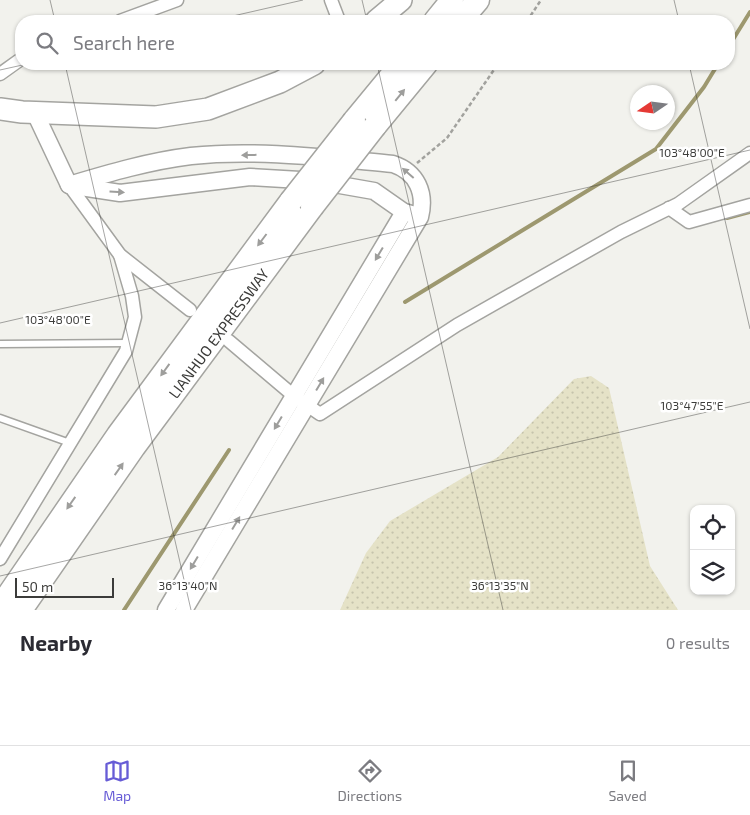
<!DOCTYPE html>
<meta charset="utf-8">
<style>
body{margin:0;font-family:"Exo 2",sans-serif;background:#f7f7f7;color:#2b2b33}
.controls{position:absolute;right:15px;bottom:15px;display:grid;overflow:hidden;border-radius:10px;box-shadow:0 1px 4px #0004}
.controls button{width:45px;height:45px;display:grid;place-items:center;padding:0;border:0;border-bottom:1px solid #e1e1e2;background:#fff;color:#2b2b33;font:25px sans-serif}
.compass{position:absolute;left:630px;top:85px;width:45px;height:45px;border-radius:50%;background:#fff;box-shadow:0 1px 4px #0004;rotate:257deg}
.scale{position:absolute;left:15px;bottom:12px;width:99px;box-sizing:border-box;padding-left:5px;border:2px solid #3c3c3a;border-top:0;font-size:14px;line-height:18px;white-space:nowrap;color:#3c3c3a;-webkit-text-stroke:4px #fff;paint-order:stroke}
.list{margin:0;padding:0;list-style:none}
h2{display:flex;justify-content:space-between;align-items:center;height:65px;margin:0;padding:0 20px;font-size:21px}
h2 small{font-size:16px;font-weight:400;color:#7c7c81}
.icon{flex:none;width:28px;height:28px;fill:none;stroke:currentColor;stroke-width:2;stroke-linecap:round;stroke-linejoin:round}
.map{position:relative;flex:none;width:750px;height:610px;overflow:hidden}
.search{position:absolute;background:#fff;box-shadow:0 1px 4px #0004;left:15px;right:15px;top:15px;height:55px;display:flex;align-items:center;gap:12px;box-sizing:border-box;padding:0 18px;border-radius:20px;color:#7c7c81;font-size:19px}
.sheet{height:135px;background:#fff}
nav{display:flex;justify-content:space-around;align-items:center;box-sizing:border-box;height:70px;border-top:1px solid #e1e1e2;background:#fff;font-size:14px;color:#7c7c81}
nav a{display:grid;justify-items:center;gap:2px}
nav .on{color:#675cd6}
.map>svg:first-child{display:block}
</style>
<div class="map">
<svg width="750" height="610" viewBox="0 0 750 610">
<defs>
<pattern id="grass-dots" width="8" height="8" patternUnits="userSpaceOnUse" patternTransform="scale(1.25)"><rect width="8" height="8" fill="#e5e2c7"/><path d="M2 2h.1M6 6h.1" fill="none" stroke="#c5c3ac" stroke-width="1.8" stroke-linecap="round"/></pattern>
</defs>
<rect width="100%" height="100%" fill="#f2f2ed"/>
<polygon fill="url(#grass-dots)" points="591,376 609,388 650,566 678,610 340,610 366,553 390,521 498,457 574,379"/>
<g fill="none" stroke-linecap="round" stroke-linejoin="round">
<g stroke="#9d986f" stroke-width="4">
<polyline points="729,46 750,12"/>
<polyline points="727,218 750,212"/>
<polyline points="405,302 656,149 704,87 718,64"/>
<polyline points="124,610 229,450"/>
</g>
<defs>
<g id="service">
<polyline points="0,344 128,343"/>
<polyline points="0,418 70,443"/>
</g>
<g id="minor">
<polyline points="331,0 339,21"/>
<polyline points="120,21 177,0"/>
<polyline points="0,74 21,59"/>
<polyline points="69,185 120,255 190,310"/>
<polyline points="669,208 689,222 750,205"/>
<polyline points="229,341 294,396 320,414 457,325 621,232 678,204 750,153"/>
<polyline points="0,559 126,351 135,317 132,296 120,255"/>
</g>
<g id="tertiary">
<polyline points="35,113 69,185"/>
<path d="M69,185C109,173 150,161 191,156C257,149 327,158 393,164C417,172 426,193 420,217L184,610"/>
<polyline points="74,186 120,193 250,177 317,181 374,191 404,212 415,215"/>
<polyline points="166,610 404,212"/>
</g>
<g id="trunk">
<polyline points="376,21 401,0"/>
<polyline points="0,109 22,112 156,117 208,109 280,82 314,64"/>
</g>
<g id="motorway">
<polyline points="435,21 452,0"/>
<polyline points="460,21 478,0"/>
<polyline points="354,121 401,64"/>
<polyline points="375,126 426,64"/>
<polyline points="0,607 118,435 291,201"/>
<path id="s1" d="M21,610L134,447L312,207"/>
</g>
</defs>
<use href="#service" stroke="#a4a4a0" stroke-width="9"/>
<use href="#minor" stroke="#a4a4a0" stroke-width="15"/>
<use href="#tertiary" stroke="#a4a4a0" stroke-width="19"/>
<use href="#trunk" stroke="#a4a4a0" stroke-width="24"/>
<use href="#motorway" stroke="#a4a4a0" stroke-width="25"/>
<g stroke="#a2a29e" stroke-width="2.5" stroke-dasharray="4 2.5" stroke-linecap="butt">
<polyline points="527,21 541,0"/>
<polyline points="417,163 447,138 498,64"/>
</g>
<use href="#service" stroke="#fff" stroke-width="6"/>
<use href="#minor" stroke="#fff" stroke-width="12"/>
<use href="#tertiary" stroke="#fff" stroke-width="16"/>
<use href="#trunk" stroke="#fff" stroke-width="21"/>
<use href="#motorway" stroke="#fff" stroke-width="22"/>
<defs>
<g id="motorway-bridge">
<polyline points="291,201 354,121"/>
<polyline points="312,207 375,126"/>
</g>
</defs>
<use href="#motorway-bridge" stroke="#a4a4a0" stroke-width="25" stroke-linecap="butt"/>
<use href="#motorway-bridge" stroke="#fff" stroke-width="22"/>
</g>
<defs><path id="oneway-solid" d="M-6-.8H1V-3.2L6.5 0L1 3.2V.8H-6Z" transform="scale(1.25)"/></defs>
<g fill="#9e9e9c">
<use href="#oneway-solid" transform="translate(400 95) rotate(-51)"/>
<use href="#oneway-solid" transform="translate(249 155) rotate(179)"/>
<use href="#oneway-solid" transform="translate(408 173) rotate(-139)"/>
<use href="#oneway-solid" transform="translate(117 192) rotate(3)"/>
<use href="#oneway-solid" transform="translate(262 240) rotate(127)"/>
<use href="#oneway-solid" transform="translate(379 254) rotate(121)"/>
<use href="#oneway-solid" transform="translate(165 370) rotate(126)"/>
<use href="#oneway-solid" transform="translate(320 384) rotate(-59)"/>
<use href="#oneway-solid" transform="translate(278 423) rotate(121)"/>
<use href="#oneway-solid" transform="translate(119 469) rotate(-55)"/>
<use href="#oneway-solid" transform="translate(71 503) rotate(125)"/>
<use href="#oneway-solid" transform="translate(236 523) rotate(-59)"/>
<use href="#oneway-solid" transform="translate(194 563) rotate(121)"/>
</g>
<path fill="none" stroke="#3c3c3a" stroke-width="1" stroke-opacity="0.45" d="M50,0L55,21M362,0L367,21M674,0L679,21M211,21L303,0M65,64L191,610M377,64L503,610M689,64L750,329M0,70L27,64M0,323L750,150M0,576L750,402"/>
<g text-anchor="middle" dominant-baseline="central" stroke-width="5" stroke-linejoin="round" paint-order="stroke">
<g font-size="15" fill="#3c3c3a" stroke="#fff">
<text stroke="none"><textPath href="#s1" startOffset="340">LIANHUO EXPRESSWAY</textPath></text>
</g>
</g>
<g font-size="12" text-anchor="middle" fill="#3c3c3a" stroke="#fff" stroke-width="5" stroke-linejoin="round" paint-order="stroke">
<text x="692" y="157">103°48'00"E</text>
<text x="58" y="324">103°48'00"E</text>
<text x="692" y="410">103°47'55"E</text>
<text x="188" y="590">36°13'40"N</text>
<text x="500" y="590">36°13'35"N</text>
</g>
</svg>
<div class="controls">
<button><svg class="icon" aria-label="locate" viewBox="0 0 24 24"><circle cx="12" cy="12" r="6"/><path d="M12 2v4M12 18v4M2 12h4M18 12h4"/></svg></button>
<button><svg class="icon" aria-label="layers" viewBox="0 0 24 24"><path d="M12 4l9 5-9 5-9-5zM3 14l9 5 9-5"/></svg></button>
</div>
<svg class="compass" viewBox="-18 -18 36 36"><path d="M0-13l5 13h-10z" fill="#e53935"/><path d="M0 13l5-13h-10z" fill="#7c7c81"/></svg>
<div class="scale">50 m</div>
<div class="search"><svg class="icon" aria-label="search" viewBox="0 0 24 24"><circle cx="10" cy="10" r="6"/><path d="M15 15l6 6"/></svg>Search here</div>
</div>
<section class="sheet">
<h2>Nearby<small>0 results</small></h2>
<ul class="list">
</ul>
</section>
<nav>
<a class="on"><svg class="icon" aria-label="map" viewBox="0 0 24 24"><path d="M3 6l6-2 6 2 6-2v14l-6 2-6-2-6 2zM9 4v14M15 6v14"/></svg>Map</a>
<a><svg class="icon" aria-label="directions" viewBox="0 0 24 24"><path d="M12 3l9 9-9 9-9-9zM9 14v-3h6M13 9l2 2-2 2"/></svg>Directions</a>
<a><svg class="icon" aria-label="saved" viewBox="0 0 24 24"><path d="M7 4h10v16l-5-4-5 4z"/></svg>Saved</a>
</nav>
